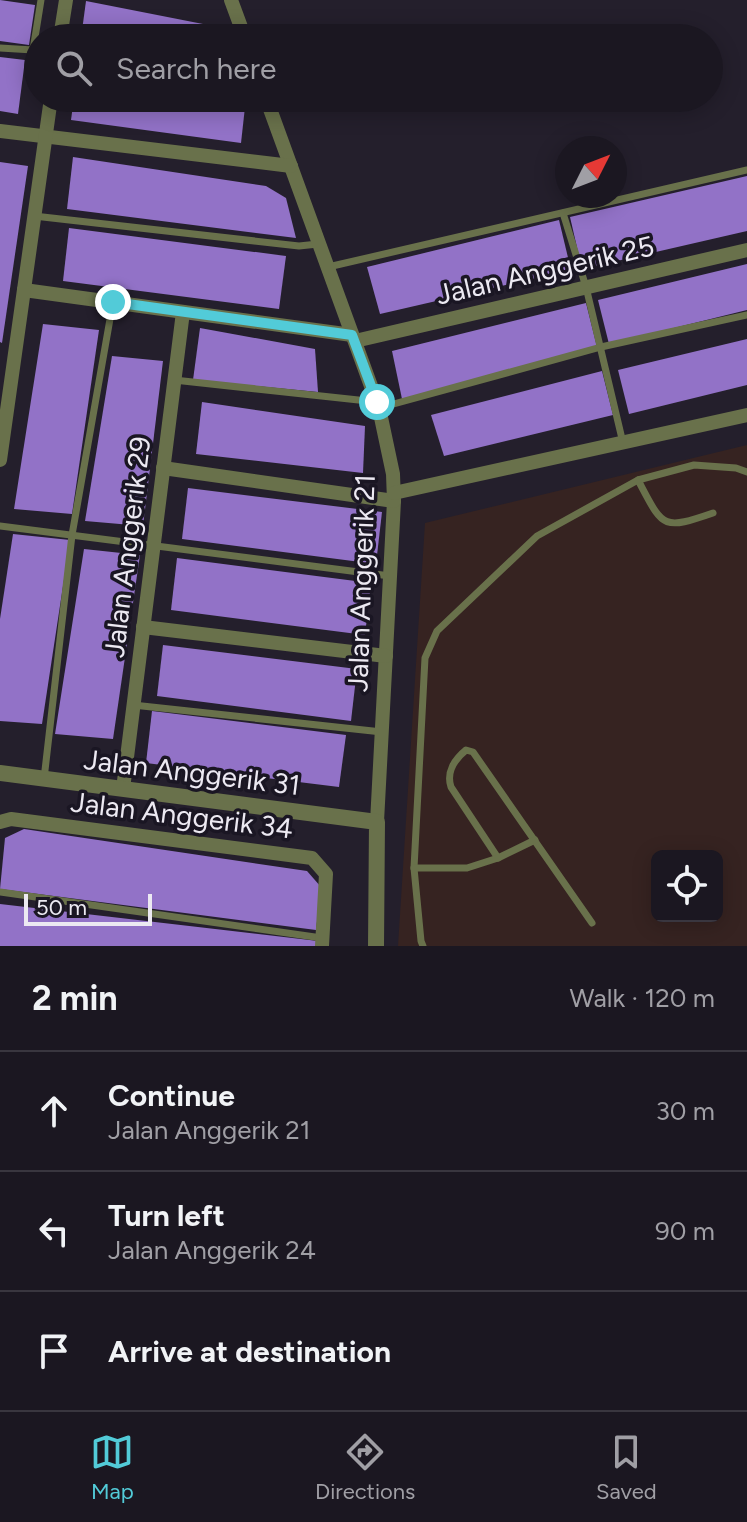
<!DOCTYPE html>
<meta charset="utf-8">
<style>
body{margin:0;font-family:Figtree,sans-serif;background:#24202a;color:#f1f3f6}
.controls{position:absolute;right:24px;bottom:24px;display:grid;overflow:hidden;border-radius:12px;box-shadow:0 4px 20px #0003}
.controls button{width:72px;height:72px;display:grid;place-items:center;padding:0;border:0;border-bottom:2px solid #39363f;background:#1b1721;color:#f1f3f6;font:40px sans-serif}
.compass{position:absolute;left:555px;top:136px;width:72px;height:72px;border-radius:50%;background:#1b1721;box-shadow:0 4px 20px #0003;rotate:48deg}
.scale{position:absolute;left:24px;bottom:20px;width:128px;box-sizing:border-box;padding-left:8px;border:4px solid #ece9f2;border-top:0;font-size:22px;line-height:28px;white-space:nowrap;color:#ece9f2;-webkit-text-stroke:6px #1a1623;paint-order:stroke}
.stop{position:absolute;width:24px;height:24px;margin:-18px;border:6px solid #52cbd8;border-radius:50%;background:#fff}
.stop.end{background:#52cbd8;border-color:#fff;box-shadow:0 2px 8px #0008}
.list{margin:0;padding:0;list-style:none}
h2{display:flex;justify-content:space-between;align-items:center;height:104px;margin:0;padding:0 32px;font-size:34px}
h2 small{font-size:26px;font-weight:400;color:#a09fa5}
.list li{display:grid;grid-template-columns:52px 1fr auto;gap:24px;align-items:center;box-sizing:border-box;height:120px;padding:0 32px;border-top:2px solid #39363f}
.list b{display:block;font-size:30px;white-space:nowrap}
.list p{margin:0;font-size:26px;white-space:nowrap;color:#a09fa5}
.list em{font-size:26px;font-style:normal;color:#a09fa5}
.icon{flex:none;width:44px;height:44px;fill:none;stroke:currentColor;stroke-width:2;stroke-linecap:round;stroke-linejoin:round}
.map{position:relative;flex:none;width:747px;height:946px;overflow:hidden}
.search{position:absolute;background:#1b1721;box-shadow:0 4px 20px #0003;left:24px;right:24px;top:24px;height:88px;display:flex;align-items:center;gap:20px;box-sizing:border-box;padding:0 28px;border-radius:44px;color:#a09fa5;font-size:30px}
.sheet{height:464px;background:#1b1721}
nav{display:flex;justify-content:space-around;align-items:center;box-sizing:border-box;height:112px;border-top:2px solid #39363f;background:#1b1721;font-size:22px;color:#a09fa5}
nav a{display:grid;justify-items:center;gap:4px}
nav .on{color:#52cbd8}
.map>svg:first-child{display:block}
</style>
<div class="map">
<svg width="747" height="946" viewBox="0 0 747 946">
<rect width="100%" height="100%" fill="#241f2c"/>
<path fill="#362321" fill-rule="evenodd" d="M747,445V946H398L425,523ZM657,856H717V916H657Z"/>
<g fill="#9272c7">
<polygon points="0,0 35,5 29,45 0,41"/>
<polygon points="86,1 203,24 203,38 81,38"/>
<polygon points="0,57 25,60 18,114 0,111"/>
<polygon points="74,98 246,98 241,143 71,120"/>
<polygon points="73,157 266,186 286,198 296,238 67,209"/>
<polygon points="0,162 28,166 2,343 0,342"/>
<polygon points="747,176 747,231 582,269 570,217"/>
<polygon points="559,220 571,270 380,314 367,267"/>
<polygon points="69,228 286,256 279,309 63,281"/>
<polygon points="747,264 747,310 609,344 598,300"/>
<polygon points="586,303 597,347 402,399 392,351"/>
<polygon points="43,324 99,330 72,514 14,509"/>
<polygon points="200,328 315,349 318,392 193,380"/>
<polygon points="747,339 747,385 629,414 618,370"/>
<polygon points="112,356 163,361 143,526 85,521"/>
<polygon points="602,371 613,415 444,456 431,415"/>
<polygon points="202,402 365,426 363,473 196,454"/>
<polygon points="188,488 382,512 376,564 182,539"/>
<polygon points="13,534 70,540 42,724 0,721 0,619"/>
<polygon points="84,549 140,555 113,739 55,734"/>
<polygon points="177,558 371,583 365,635 171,610"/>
<polygon points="163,645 357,669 351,721 157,696"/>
<polygon points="152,711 346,735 339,787 146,763"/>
<polygon points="24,829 307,871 321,887 316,930 0,889 5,838"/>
<polygon points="0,904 318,941 318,946 0,946"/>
</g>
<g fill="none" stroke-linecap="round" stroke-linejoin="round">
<g stroke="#69714b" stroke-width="7">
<polyline points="0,48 33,50 41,0"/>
<polyline points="563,213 586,287 623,443"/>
<polyline points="34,216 299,246 318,244"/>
<polyline points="328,267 747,170"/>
<polyline points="174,380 377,402"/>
<polyline points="379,408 601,347 747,315"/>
<path d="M638,480C663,527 661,531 713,513"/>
<polyline points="0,526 390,576"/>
<polyline points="133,705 382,732"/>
<polyline points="44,779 72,535 113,302"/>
<path d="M498,858L451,787C446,772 455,759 466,750L473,752L592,923"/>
<polyline points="414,868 425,658 437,631 537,536 638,480 694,465 736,468 747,472"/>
<polyline points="0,892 322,938"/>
<polyline points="423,946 421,941 414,868 467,868 498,858 535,840"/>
</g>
<g stroke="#69714b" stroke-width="14">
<polyline points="231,0 245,38"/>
<polyline points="60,38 66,0"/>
<polyline points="266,98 379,408 393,474 394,501 377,822"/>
<polyline points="0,131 291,166"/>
<polyline points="24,290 352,335"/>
<polyline points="355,341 747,250"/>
<polyline points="0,460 51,98"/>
<polyline points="163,468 394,501"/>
<polyline points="394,493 747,415"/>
<polyline points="143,627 386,656"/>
<polyline points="123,789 183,312"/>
<polyline points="0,822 11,819 312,858 326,874 322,946"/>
</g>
<polyline stroke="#69714b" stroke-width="16" points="0,773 377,822 376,946"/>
</g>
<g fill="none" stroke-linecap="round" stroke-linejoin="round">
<polyline stroke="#52cbd8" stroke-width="10" points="113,302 352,335 377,402"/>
</g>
<g text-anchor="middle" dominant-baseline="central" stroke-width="7" stroke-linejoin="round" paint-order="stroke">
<g font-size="28" fill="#ece9f2" stroke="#1a1623">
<text transform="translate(545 270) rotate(-13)">Jalan Anggerik 25</text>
<text transform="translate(127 547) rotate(-83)">Jalan Anggerik 29</text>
<text transform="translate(361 583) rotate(-88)">Jalan Anggerik 21</text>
<text transform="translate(192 772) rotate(7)">Jalan Anggerik 31</text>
<text transform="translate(182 815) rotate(7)">Jalan Anggerik 34</text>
</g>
</g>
</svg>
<div class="controls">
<button><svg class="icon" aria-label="locate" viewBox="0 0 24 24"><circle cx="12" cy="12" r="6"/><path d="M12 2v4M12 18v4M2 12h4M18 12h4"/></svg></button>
</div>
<svg class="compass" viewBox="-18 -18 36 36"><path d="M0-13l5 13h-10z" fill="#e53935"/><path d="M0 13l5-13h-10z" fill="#a09fa5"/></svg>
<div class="scale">50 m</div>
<div class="stop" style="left:377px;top:402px"></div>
<div class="stop end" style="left:113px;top:302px"></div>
<div class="search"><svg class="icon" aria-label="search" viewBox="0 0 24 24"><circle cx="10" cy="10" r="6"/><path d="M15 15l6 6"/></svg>Search here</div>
</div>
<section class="sheet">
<h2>2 min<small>Walk · 120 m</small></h2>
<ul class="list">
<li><svg class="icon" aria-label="ahead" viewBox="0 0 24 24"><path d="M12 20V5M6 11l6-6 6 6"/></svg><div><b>Continue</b><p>Jalan Anggerik 21</p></div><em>30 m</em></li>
<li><svg class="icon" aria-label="left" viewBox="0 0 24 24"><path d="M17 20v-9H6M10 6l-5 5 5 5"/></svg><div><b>Turn left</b><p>Jalan Anggerik 24</p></div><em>90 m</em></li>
<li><svg class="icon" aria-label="arrive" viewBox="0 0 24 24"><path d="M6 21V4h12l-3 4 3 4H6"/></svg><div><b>Arrive at destination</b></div></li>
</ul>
</section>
<nav>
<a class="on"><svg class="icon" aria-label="map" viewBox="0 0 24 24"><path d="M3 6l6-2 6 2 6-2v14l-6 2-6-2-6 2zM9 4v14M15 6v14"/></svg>Map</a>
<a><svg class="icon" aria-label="directions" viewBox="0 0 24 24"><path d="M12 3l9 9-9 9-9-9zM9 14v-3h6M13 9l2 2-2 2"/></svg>Directions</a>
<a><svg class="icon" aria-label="saved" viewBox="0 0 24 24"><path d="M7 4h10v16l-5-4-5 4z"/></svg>Saved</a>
</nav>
